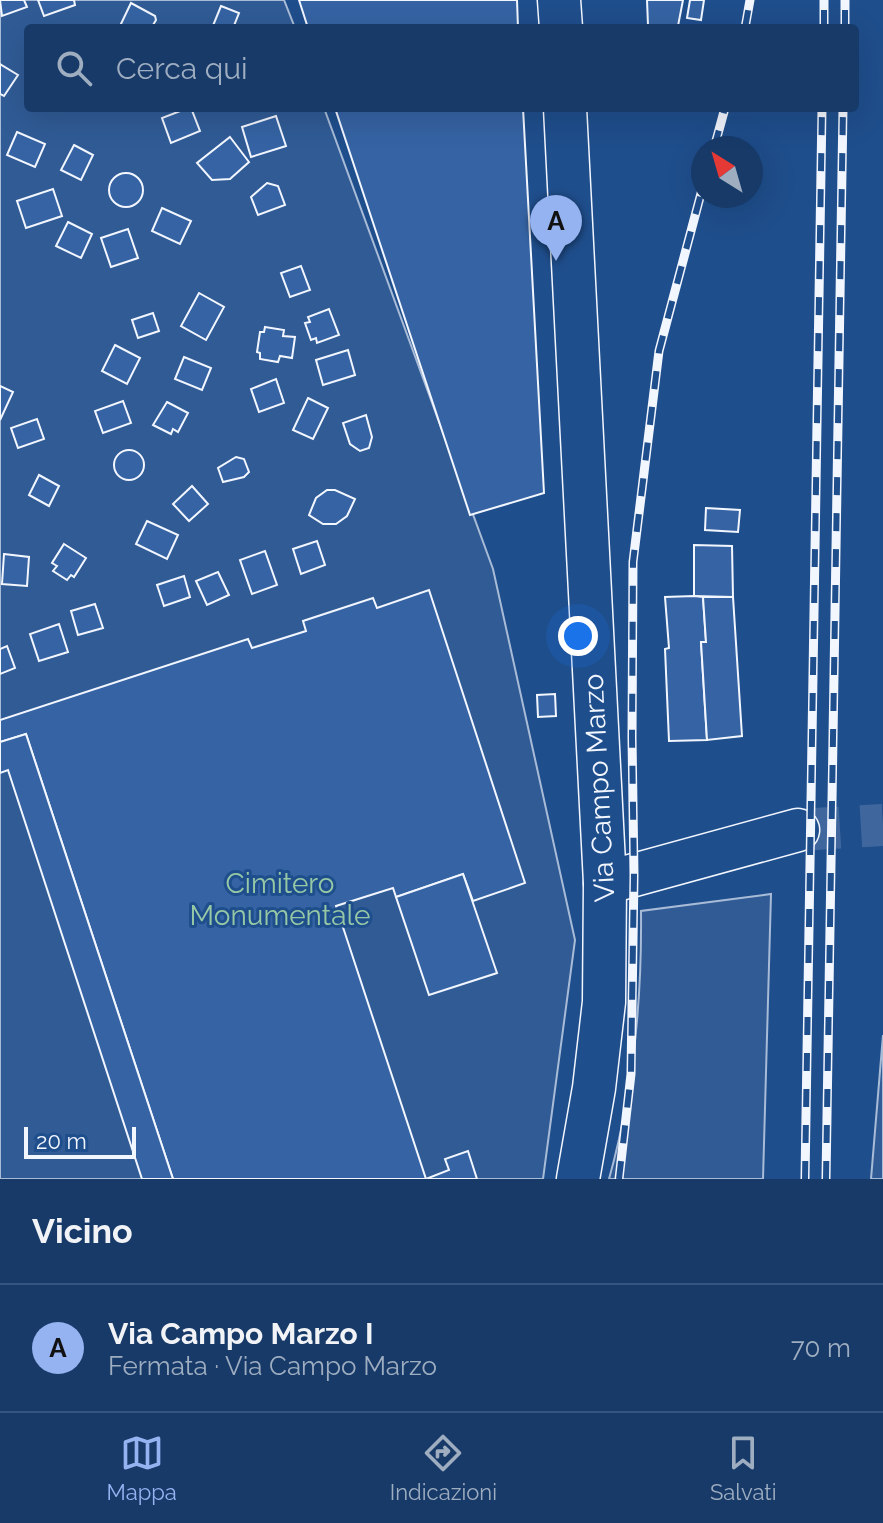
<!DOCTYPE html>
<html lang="it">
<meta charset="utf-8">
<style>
body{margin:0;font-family:Raleway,sans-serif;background:#20416f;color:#f1f3f6}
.compass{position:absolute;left:691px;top:136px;width:72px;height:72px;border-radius:50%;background:#173a69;box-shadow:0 8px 32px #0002;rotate:323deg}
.scale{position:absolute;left:24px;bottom:20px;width:112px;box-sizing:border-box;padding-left:8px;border:4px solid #f2f6ff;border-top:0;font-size:22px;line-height:28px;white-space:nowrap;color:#f2f6ff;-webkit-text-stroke:6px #1f4e8c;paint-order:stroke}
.you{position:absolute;left:578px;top:636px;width:28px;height:28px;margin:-20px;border:6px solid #fff;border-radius:50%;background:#1a73e8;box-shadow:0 0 0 12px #1a73e833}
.badge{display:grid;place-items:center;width:52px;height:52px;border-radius:50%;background:#95b2f1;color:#111;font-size:26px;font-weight:700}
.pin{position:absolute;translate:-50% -66px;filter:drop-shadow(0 2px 4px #0008)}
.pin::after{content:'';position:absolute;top:42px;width:28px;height:24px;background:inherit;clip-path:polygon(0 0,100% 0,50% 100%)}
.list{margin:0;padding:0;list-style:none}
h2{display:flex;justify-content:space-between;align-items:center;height:104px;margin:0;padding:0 32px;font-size:34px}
h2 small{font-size:26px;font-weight:400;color:#9eadc0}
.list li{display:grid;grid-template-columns:52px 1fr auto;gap:24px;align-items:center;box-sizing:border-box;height:128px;padding:0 32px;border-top:2px solid #36547d}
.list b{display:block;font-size:30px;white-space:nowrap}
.list p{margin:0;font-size:26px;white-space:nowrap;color:#9eadc0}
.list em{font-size:26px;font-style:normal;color:#9eadc0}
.icon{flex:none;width:44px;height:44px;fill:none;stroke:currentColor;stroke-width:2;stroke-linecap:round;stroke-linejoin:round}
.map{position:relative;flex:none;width:883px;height:1179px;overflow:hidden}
.search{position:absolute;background:#173a69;box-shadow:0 8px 32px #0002;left:24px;right:24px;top:24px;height:88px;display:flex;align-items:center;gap:20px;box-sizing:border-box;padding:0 28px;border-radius:8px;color:#9eadc0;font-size:30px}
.sheet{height:232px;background:#173a69}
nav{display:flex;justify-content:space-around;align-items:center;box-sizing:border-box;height:112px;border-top:2px solid #36547d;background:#173a69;font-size:22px;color:#9eadc0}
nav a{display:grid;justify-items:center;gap:4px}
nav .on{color:#95b2f1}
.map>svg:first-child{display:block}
</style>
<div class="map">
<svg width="883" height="1179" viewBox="0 0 883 1179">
<rect width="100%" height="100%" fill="#1f4e8c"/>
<g fill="#305b95" stroke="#a8bbd7" stroke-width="2">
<polygon points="0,0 284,0 295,28 28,28 28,108 324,108 493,569 575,940 543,1179 0,1179"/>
<path d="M771,894L763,1179H609C633,1093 642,1000 641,911Z"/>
<polygon points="883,1035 883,1179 871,1179"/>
</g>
<g fill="#3563a3" stroke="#f2f6ff" stroke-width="2">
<polygon points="0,0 24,0 27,7 2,16"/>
<polygon points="38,0 74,0 75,5 44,16"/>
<polygon points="299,0 517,0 518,28 308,28"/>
<polygon points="647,0 683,0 678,26 648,25"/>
<polygon points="690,0 704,0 701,20 687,18"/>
<polygon points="131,3 155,16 156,20 153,25 144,28 119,28"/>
<polygon points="221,6 239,13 233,28 212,28"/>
<polygon points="0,64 18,75 4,96 0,94"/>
<polygon points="188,108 191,108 200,131 171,143 162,118"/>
<polygon points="335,108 523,108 544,493 470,515"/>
<polygon points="276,116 286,146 251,157 242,127"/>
<polygon points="17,132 45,144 35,167 7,155"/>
<polygon points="230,137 249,162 230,179 212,180 197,163"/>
<polygon points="74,145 93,155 81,180 61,170"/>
<circle cx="126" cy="190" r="17"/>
<polygon points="267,183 278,186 285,205 258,215 251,197"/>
<polygon points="53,189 62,216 26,228 17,201"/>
<polygon points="162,208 191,221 180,244 152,231"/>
<polygon points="68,222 92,234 81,258 56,246"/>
<polygon points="128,229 138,258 111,267 101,238"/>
<polygon points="301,266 310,290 290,297 281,273"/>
<polygon points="199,293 224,307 206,340 181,326"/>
<polygon points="329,309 339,335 317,343 316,338 311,340 305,323 310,322 308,317"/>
<polygon points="153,313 159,331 138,338 132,320"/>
<polygon points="265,327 284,330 283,336 295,337 292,358 280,356 278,362 260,359 260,353 257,352 260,332 264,332"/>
<polygon points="115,345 140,358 127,384 102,371"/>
<polygon points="348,350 355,375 323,385 316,360"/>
<polygon points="184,357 211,368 202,390 175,379"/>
<polygon points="276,379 284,403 259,412 251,389"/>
<polygon points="0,386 13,392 0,420"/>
<polygon points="308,398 328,408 313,439 293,430"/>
<polygon points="123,401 131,423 103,433 95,411"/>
<polygon points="167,402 188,413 178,432 173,429 171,434 153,425"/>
<polygon points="366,415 372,437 369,448 360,451 350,444 343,423"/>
<polygon points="37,419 44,439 18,448 11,428"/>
<circle cx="129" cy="465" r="15"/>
<polygon points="236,457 244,459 249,472 244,477 223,482 218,468"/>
<polygon points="39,475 59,486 49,506 29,495"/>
<polygon points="192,486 208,504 189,521 173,504"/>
<polygon points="327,490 335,490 355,499 347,516 336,524 323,524 309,515 316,498"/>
<polygon points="706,508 740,510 738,532 705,530"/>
<polygon points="147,521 178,535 167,559 136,544"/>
<polygon points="317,541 325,565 301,574 293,549"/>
<polygon points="64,544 86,558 74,577 71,575 67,580 53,571 57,566 52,563"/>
<polygon points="694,545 732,546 733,597 694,596"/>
<polygon points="265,551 277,585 252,594 240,560"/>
<polygon points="4,554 29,557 27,586 2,584"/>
<polygon points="218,572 229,595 207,605 196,581"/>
<polygon points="184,576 190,597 164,606 157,585"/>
<polygon points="429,590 525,883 473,901 463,874 396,897 393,888 336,906 426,1179 173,1179 26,734 0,742 0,720 248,639 252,648 306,631 303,621 373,598 377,608"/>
<polygon points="694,596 703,597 706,642 701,642 707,740 669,741 665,649 669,648 665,597"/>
<polygon points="703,597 733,597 742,736 707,740 701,642 706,642"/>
<polygon points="95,604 103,628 78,635 71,611"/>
<polygon points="59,624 68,652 39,661 30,634"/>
<polygon points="7,646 15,668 0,674 0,649"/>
<polygon points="555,694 556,716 538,717 537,695"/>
<polygon points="26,734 173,1179 142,1179 8,770 0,773 0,742"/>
<polygon points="463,874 497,973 429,995 396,897"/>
<polygon points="468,1151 477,1179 426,1179 449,1170 445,1159"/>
</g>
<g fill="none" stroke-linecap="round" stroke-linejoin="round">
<polyline stroke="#3f679d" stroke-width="42" stroke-dasharray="42 21" stroke-linecap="butt" points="798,830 883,825"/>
<defs>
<g id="minor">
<polyline points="559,0 561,28"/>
<polyline points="565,108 605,883 604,1002 594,1088 578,1179"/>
<polyline points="605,883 798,830"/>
</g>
</defs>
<use href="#minor" stroke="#f2f6ff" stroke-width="45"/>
<use href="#minor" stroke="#1f4e8c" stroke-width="42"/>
<defs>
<g id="rail">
<polyline points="745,28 750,0"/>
<polyline points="824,28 824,0"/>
<polyline points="845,28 845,0"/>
<polyline points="714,148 725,108"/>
<polyline points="619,1179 631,1074 634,875 632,737 633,562 659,351 703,186"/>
<polyline points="805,1179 822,108"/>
<polyline points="826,1179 843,108"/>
</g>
</defs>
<use href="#rail" stroke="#f2f6ff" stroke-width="9"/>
<use href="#rail" stroke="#1f4e8c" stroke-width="6" stroke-dasharray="18" stroke-linecap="butt"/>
</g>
<g text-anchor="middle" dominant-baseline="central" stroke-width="6" stroke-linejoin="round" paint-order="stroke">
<g font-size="28" fill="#f2f6ff" stroke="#1f4e8c">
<text transform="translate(599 788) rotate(-93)">Via Campo Marzo</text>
</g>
<g font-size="28" fill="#97c8a6" stroke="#1f4e8c">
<text x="280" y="883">Cimitero<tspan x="280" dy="32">Monumentale</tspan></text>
</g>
</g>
</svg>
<svg class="compass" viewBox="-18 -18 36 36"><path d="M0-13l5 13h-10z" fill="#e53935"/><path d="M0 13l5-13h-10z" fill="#9eadc0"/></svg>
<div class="scale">20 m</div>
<div class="you"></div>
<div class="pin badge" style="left:556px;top:261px">A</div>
<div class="search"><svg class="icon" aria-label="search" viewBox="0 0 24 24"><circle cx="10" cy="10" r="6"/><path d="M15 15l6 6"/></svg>Cerca qui</div>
</div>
<section class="sheet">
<h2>Vicino<small></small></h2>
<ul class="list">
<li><span class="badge">A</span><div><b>Via Campo Marzo I</b><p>Fermata · Via Campo Marzo</p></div><em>70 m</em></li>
</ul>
</section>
<nav>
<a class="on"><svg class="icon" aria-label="map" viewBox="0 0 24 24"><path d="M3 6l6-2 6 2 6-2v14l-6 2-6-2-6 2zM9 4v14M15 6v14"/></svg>Mappa</a>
<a><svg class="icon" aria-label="directions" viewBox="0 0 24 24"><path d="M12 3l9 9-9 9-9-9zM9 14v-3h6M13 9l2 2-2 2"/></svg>Indicazioni</a>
<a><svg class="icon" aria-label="saved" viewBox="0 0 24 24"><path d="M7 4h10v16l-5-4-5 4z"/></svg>Salvati</a>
</nav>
